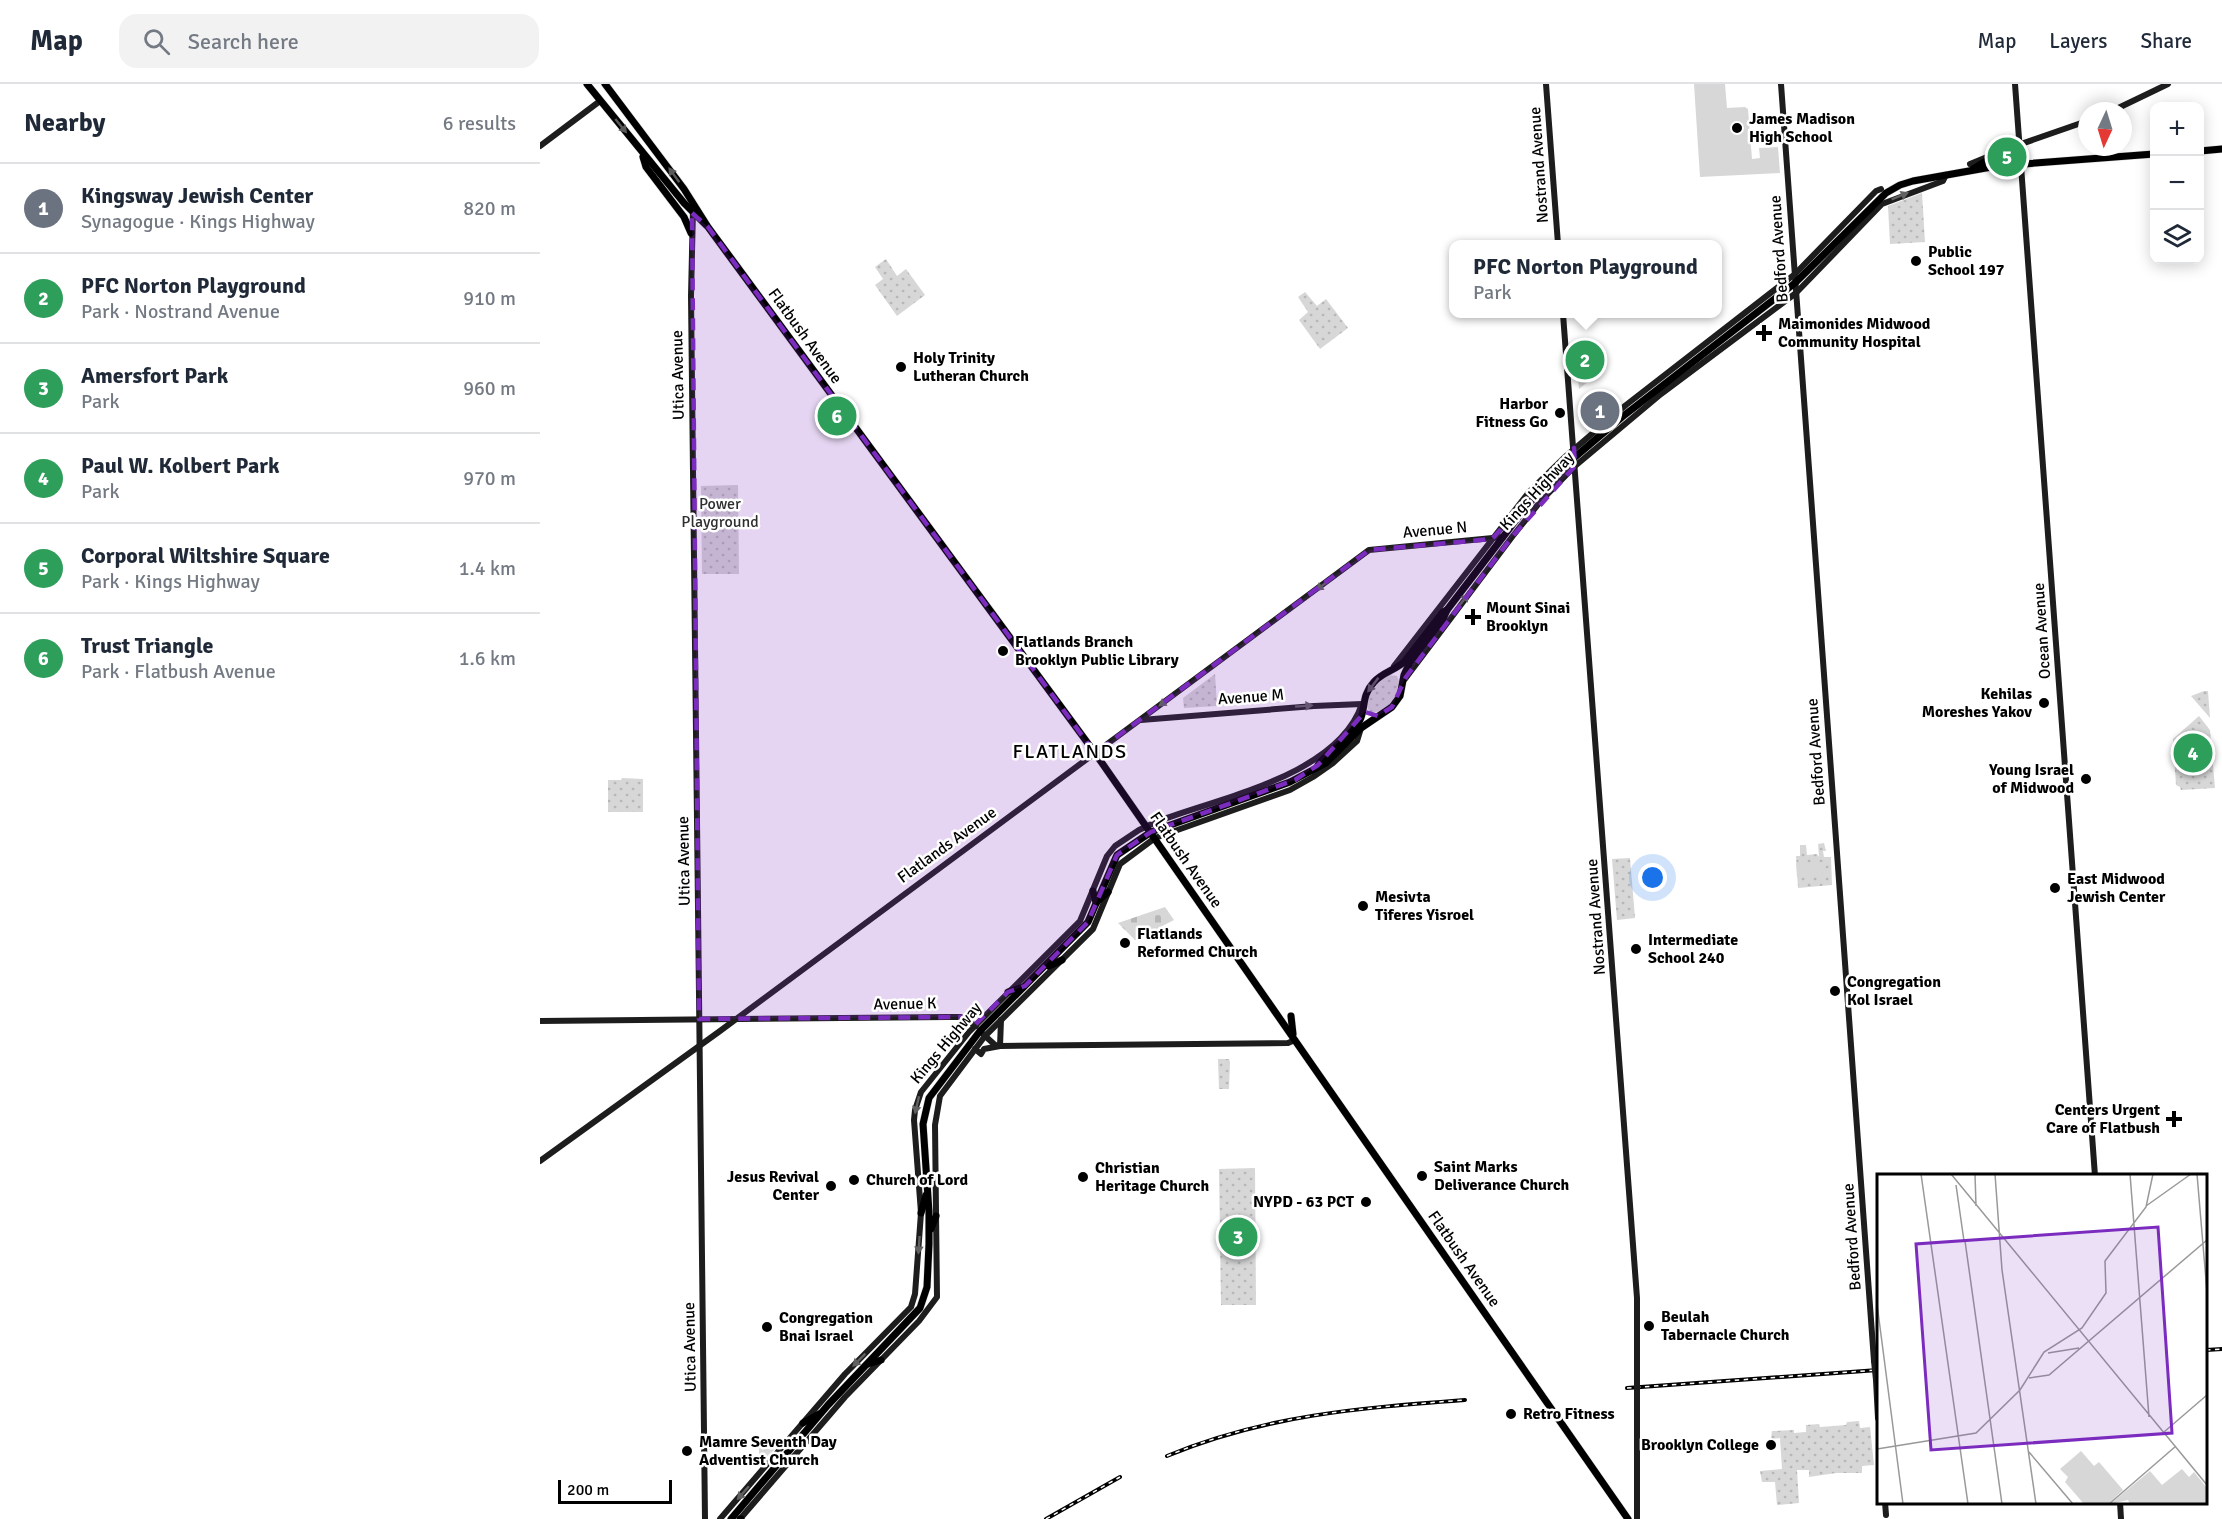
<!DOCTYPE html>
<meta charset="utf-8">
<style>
body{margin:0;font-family:Signika,sans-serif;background:#f2f2f3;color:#1f2937}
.controls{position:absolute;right:18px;top:18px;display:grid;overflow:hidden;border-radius:12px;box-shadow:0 3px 15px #0003}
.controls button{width:54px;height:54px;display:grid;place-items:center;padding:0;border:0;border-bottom:2px solid #e0e1e3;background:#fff;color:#1f2937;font:30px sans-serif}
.compass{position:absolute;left:1538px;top:18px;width:54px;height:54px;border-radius:50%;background:#fff;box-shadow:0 3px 15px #0003;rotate:184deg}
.scale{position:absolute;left:18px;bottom:15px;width:114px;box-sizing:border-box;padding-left:6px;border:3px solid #000;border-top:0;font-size:16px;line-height:21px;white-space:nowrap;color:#000;-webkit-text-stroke:4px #fff;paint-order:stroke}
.you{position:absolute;left:1113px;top:794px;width:21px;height:21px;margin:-15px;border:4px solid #fff;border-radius:50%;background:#1a73e8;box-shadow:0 0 0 9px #1a73e833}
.badge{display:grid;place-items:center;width:39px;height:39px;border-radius:50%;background:#2563eb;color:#fff;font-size:20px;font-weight:700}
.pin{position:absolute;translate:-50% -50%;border:3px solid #fff;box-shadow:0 2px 6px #0006}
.popup{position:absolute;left:909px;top:156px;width:273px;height:78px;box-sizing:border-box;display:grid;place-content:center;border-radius:12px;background:#fff;filter:drop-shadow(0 2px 4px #0005);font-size:20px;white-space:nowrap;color:#747a83}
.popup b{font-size:22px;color:#1f2937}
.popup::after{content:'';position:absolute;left:50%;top:100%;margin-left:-12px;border:12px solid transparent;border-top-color:#fff}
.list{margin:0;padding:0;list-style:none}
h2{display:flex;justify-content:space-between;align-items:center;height:78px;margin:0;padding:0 24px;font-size:26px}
h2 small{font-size:20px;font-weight:400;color:#747a83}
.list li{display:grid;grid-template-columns:39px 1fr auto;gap:18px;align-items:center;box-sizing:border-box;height:90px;padding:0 24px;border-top:2px solid #e0e1e3}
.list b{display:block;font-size:22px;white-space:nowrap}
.list p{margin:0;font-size:20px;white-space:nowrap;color:#747a83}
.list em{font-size:20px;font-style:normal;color:#747a83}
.icon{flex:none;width:33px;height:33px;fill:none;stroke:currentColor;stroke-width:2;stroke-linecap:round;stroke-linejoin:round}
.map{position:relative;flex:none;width:1682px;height:1435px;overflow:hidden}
header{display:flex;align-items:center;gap:36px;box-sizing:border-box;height:84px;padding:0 30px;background:#fff;border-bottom:2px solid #e0e1e3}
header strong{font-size:28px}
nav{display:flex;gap:33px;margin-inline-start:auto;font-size:21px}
.search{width:420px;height:54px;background:#f2f2f3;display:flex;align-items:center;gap:15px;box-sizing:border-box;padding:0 21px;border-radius:18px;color:#747a83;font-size:22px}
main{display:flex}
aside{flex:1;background:#fff}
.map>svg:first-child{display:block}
</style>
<header>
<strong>Map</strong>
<div class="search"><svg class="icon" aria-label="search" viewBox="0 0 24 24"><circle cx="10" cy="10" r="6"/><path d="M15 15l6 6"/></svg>Search here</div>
<nav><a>Map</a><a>Layers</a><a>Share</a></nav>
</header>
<main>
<aside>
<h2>Nearby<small>6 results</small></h2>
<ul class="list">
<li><span class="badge" style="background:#6b7280">1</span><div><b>Kingsway Jewish Center</b><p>Synagogue · Kings Highway</p></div><em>820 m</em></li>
<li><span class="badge" style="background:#2e9e5b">2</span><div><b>PFC Norton Playground</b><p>Park · Nostrand Avenue</p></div><em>910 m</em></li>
<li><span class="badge" style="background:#2e9e5b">3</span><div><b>Amersfort Park</b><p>Park</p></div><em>960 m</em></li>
<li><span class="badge" style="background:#2e9e5b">4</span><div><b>Paul W. Kolbert Park</b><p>Park</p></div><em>970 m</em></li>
<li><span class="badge" style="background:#2e9e5b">5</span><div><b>Corporal Wiltshire Square</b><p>Park · Kings Highway</p></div><em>1.4 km</em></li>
<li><span class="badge" style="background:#2e9e5b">6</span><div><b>Trust Triangle</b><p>Park · Flatbush Avenue</p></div><em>1.6 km</em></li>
</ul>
</aside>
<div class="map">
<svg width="1682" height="1435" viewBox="0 0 1682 1435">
<defs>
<pattern id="cemetery-stones" width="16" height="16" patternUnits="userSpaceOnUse" patternTransform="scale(1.5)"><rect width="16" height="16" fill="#d7d7d7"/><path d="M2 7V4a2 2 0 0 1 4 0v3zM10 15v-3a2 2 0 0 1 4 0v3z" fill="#b7b7b7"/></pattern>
<pattern id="park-dots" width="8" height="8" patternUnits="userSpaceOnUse" patternTransform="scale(1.5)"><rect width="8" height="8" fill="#d7d7d7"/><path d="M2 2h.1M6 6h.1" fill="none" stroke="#b7b7b7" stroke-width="1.8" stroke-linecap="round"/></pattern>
</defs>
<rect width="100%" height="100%" fill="#fff"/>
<polygon fill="url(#cemetery-stones)" points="625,823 634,836 595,856 578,839"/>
<g fill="url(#park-dots)">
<polygon points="1382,109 1385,158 1350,160 1348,122"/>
<polygon points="346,175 357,192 366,185 385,211 357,232 335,201 343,195 335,183"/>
<polygon points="765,208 777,222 786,215 808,244 780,265 759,236 768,228 758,213"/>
<polygon points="1053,260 1056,291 1039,305 1035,262"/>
<polygon points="198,401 199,490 162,490 161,402"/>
<polygon points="675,590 677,622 644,624 643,614"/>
<path d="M849,591L857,592L859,597C859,612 847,630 830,628C819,614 837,598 849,591Z"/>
<polygon points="1664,607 1668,607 1670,634 1651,612"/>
<polygon points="1659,632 1670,646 1675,704 1641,706 1640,703 1636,701 1633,655"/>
<polygon points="82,694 103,695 103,728 68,728 68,696 81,696"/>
<polygon points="1284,759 1286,767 1283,767 1284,773 1291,773 1292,801 1258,804 1256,772 1260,772 1260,761 1266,761 1267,771 1277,770 1279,773 1278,760"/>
<polygon points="1090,774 1095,834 1077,836 1072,775"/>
<polygon points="678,975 689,975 690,978 689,1005 679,1005"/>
<polygon points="715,1084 716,1221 681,1221 679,1085"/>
<polygon points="1319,1337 1320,1344 1330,1343 1334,1381 1322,1382 1322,1389 1296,1389 1269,1393 1269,1386 1257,1386 1259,1419 1237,1421 1235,1398 1222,1398 1220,1387 1242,1385 1240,1354 1231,1355 1232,1347 1254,1346 1254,1349 1266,1348 1266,1341 1279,1340 1280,1343 1306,1341 1307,1338"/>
<polygon points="219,1358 241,1358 228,1373 219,1373"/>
</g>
<g fill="#d7d7d7">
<polygon points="1154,0 1185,0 1187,24 1205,23 1208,25 1212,75 1220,74 1219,64 1238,63 1240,89 1160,93"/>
<polygon points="1662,642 1667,644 1668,661 1655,663 1653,661 1652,651"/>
<polygon points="1288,778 1283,780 1284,787 1281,792 1268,793 1263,790 1263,793 1257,793 1256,779"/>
</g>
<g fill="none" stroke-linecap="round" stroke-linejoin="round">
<defs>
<g id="primary">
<polyline points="47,0 144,119 166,141"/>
<polyline points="65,0 144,105 168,143 555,669 1088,1435"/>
<polyline points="1660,67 1682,65"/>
<polyline points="103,73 106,83 144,133 151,149"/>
<polyline points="1433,85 1464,66"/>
<path d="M778,681C790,665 809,655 820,636C826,624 821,612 834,598C843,588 856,586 865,577L903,528L907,526L989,419L1035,373L1082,333L1255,199L1346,109L1360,101L1373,97L1457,82L1614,70"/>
<polyline points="553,807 556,819"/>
<polyline points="558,817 568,808"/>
<polyline points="509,882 522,876"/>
<polyline points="468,908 483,903"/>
<polyline points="751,932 753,950"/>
<polyline points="381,1129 386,1111"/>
<polyline points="391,1145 396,1132"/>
<polyline points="328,1280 341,1276"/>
<polyline points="263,1339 279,1330"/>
<polyline points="191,1435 288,1321 380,1224 387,1203 389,1160 389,1128 383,1040 389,1014 440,947 548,838 577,771 611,748 750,698 786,679 821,644 852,623 860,612 864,591 870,578 903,535 907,526"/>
<polyline points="200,1435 201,1435"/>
</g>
</defs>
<use href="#primary" stroke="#dbdbdb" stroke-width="8"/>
<g stroke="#1d1d1d" stroke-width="6">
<polyline points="1006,0 1018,160"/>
<polyline points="1241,0 1334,1277"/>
<polyline points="1475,0 1555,1092"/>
<polyline points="1572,27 1628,0"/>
<polyline points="0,62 60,17"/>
<polyline points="1461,67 1547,37"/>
<polyline points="1430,80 1452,71"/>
<polyline points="153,125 151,212 165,1435"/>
<polyline points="1023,230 1097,1214 1097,1298"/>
<polyline points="854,582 989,408 1026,372 1086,321 1255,190 1336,107 1341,105"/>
<polyline points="865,595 972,453 1000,418 1035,382 1121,310 1256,209 1342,120 1403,97 1406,91"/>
<polyline points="0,937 409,933 421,933 436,942"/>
<polyline points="443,950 455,961 460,962 748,959 755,956"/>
<polyline points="460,962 461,936"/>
<polyline points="435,965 441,970 444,965 460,962"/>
<polyline points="0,1077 180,947 829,466 963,453"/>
<polyline points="1336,1296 1338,1334"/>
<polyline points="1345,1418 1346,1431"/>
<polyline points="1580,1418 1581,1435"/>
<path d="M180,1435L305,1290L371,1223L375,1210L381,1129L374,1036L375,1026L381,1008L429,948L540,837L567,772L575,762L599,746L616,738C678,714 798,692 822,620L774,622L601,636"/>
<polyline points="200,1435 305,1313 379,1237 397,1213 395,1041 400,1012 445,952 553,845 580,780 615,754 750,706 773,693 793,679 817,657 821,644"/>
<polyline points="1097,1435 1097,1312"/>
</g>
<use href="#primary" stroke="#000" stroke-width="7"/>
<defs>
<g id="rail">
<polyline points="1666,1266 1682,1265"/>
<polyline points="1087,1304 1338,1286"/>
<path d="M627,1372C726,1331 819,1324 925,1316"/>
<polyline points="506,1435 580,1393"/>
</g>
</defs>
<use href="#rail" stroke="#000" stroke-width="4"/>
<use href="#rail" stroke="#fff" stroke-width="1.5" stroke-dasharray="4.5" stroke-linecap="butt"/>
<g stroke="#1d1d1d" stroke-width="6">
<polyline points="1334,1277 1336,1296"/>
<polyline points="1097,1312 1097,1298"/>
</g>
</g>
<defs><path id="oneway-solid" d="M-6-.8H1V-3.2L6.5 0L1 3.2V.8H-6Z" transform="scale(1.5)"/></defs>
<g fill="#595959">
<use href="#oneway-solid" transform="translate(81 42) rotate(51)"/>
<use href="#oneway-solid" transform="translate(134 91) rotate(-126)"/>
<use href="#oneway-solid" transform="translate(833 601) rotate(127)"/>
</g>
<g fill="#616161">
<use href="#oneway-solid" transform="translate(1360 112) rotate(-22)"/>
<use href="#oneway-solid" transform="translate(783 501) rotate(144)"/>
<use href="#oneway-solid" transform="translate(923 517) rotate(-52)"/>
<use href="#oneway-solid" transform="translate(626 617) rotate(145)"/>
<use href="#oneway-solid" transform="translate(764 622) rotate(-4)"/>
<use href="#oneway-solid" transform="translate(377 1021) rotate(103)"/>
<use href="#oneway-solid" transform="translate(379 1161) rotate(94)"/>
<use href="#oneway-solid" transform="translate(319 1276) rotate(135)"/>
<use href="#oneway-solid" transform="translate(203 1409) rotate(131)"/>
</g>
<path fill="#7b2cbf" fill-opacity="0.2" stroke="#7b2cbf" stroke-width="4.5" stroke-dasharray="12 8" stroke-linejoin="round" d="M152,129L168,143L555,669L829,466L952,455L1034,364L1035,382L972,453L866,593L852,623L838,632L825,628L778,681L755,696L611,748L577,771L548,838L485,902L468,908L435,941L421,933L159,935Z"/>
<g fill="#000" stroke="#fff" stroke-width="2">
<circle cx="1197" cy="44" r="6"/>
<circle cx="1376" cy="177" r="6"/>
<path d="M1221 240h6v6h6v6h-6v6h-6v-6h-6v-6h6z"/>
<circle cx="361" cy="283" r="6"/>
<circle cx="1020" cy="329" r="6"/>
<path d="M930 524h6v6h6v6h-6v6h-6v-6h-6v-6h6z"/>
<circle cx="463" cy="567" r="6"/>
<circle cx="1504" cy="619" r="6"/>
<circle cx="1546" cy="695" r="6"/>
<circle cx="1515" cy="804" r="6"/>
<circle cx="823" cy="822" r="6"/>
<circle cx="585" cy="859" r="6"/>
<circle cx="1096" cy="865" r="6"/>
<circle cx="1295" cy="907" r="6"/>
<path d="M1631 1026h6v6h6v6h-6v6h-6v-6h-6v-6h6z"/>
<circle cx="882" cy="1092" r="6"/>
<circle cx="543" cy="1093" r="6"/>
<circle cx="314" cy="1096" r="6"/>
<circle cx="291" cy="1102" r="6"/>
<circle cx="826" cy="1118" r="6"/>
<circle cx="1109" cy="1242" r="6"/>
<circle cx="227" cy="1243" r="6"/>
<circle cx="971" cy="1330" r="6"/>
<circle cx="1231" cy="1361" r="6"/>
<circle cx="147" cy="1367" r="6"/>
</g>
<g text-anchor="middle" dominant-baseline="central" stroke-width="5" stroke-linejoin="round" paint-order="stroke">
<g font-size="16" font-weight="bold" fill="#000" stroke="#fff" text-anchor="start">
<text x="1209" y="35">James Madison<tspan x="1209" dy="18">High School</tspan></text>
<text x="1388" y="168">Public<tspan x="1388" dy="18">School 197</tspan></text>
<text x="1238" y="240">Maimonides Midwood<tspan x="1238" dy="18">Community Hospital</tspan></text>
<text x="373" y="274">Holy Trinity<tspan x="373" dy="18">Lutheran Church</tspan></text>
<text x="1008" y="320" text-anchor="end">Harbor<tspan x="1008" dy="18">Fitness Go</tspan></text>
<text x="946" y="524">Mount Sinai<tspan x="946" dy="18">Brooklyn</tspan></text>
<text x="475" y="558">Flatlands Branch<tspan x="475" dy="18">Brooklyn Public Library</tspan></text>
<text x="1492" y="610" text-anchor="end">Kehilas<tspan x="1492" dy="18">Moreshes Yakov</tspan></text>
<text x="1534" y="686" text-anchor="end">Young Israel<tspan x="1534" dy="18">of Midwood</tspan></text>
<text x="1527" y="795">East Midwood<tspan x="1527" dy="18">Jewish Center</tspan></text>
<text x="835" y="813">Mesivta<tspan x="835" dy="18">Tiferes Yisroel</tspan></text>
<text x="597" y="850">Flatlands<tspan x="597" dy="18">Reformed Church</tspan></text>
<text x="1108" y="856">Intermediate<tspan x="1108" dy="18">School 240</tspan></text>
<text x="1307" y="898">Congregation<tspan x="1307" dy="18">Kol Israel</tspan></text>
<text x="1620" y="1026" text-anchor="end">Centers Urgent<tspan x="1620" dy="18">Care of Flatbush</tspan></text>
<text x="894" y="1083">Saint Marks<tspan x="894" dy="18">Deliverance Church</tspan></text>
<text x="555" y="1084">Christian<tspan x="555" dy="18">Heritage Church</tspan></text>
<text x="279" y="1093" text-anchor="end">Jesus Revival<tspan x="279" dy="18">Center</tspan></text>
<text x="326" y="1096">Church of Lord</text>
<text x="814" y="1118" text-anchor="end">NYPD - 63 PCT</text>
<text x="1121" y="1233">Beulah<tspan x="1121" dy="18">Tabernacle Church</tspan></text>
<text x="239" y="1234">Congregation<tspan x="239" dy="18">Bnai Israel</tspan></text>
<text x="983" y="1330">Retro Fitness</text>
<text x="159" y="1358">Mamre Seventh Day<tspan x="159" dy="18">Adventist Church</tspan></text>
<text x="1219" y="1361" text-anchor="end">Brooklyn College</text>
</g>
<g font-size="16" fill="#000" stroke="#fff">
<text transform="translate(999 81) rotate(-94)">Nostrand Avenue</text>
<text transform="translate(1239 165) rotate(-94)">Bedford Avenue</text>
<text transform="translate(265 252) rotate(54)">Flatbush Avenue</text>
<text transform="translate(138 291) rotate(-91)">Utica Avenue</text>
<text transform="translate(997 407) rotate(-47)">Kings Highway</text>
<text transform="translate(895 446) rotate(-5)">Avenue N</text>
<text transform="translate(1502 547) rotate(-94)">Ocean Avenue</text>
<text transform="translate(711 613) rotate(-4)">Avenue M</text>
<text transform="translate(1276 668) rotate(-94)">Bedford Avenue</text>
<text transform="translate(407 761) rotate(-36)">Flatlands Avenue</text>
<text transform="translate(646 776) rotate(55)">Flatbush Avenue</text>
<text transform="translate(144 777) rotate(-91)">Utica Avenue</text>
<text transform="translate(1056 833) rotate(-94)">Nostrand Avenue</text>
<text transform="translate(365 920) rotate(-1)">Avenue K</text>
<text transform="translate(406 959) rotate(-50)">Kings Highway</text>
<text transform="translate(1312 1153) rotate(-94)">Bedford Avenue</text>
<text transform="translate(924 1175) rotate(55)">Flatbush Avenue</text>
<text transform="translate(150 1263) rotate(-91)">Utica Avenue</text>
</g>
<g font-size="16" fill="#2e2e2e" stroke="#fff">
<text x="180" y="420">Power<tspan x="180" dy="18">Playground</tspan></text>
</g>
<g font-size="20" letter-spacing="1.5" fill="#000" stroke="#fff">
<text x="530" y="667">FLATLANDS</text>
</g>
</g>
<g transform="translate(1337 1090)">
<rect width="330" height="330" fill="#fff"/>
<path d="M204,277L217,292L222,288L246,316L231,330H207L188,308L191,303L183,295ZM305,295L312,303L317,298L330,314V330H253L251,326L233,330L273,297L285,311Z" fill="#d7d7d7"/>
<path fill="none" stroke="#999" stroke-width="1.5" d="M44,0L91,330M74,0L330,311M98,0L99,32M118,0L125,96L159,330M253,0L272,243M320,0L330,118M79,11L87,67M269,32L314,0M88,67L125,330M0,130L26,330M171,179L202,174M152,204L172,201L330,66M287,258L330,221M0,275L99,259L143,216L167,178L205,154L229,119L228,87L269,33L276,0M152,278L196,330M232,330L299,272"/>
<path fill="#7b2cbf" fill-opacity="0.15" stroke="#7b2cbf" stroke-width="3" d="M281,53L295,259L54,276L39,70Z"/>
<rect width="330" height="330" fill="none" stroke="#000" stroke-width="3"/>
</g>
</svg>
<div class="controls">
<button>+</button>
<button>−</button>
<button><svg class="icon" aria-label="layers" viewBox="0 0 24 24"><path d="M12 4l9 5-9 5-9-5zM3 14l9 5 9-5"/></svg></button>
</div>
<svg class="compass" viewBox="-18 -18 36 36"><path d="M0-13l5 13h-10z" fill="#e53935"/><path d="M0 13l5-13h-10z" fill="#747a83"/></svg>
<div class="scale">200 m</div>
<div class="you"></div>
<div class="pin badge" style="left:1060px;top:327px;background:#6b7280">1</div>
<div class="pin badge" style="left:1045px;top:276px;background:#2e9e5b">2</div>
<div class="popup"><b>PFC Norton Playground</b>Park</div>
<div class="pin badge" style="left:698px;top:1153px;background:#2e9e5b">3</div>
<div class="pin badge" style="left:1653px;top:669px;background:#2e9e5b">4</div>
<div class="pin badge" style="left:1467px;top:73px;background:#2e9e5b">5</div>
<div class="pin badge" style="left:297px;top:332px;background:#2e9e5b">6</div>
</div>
</main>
